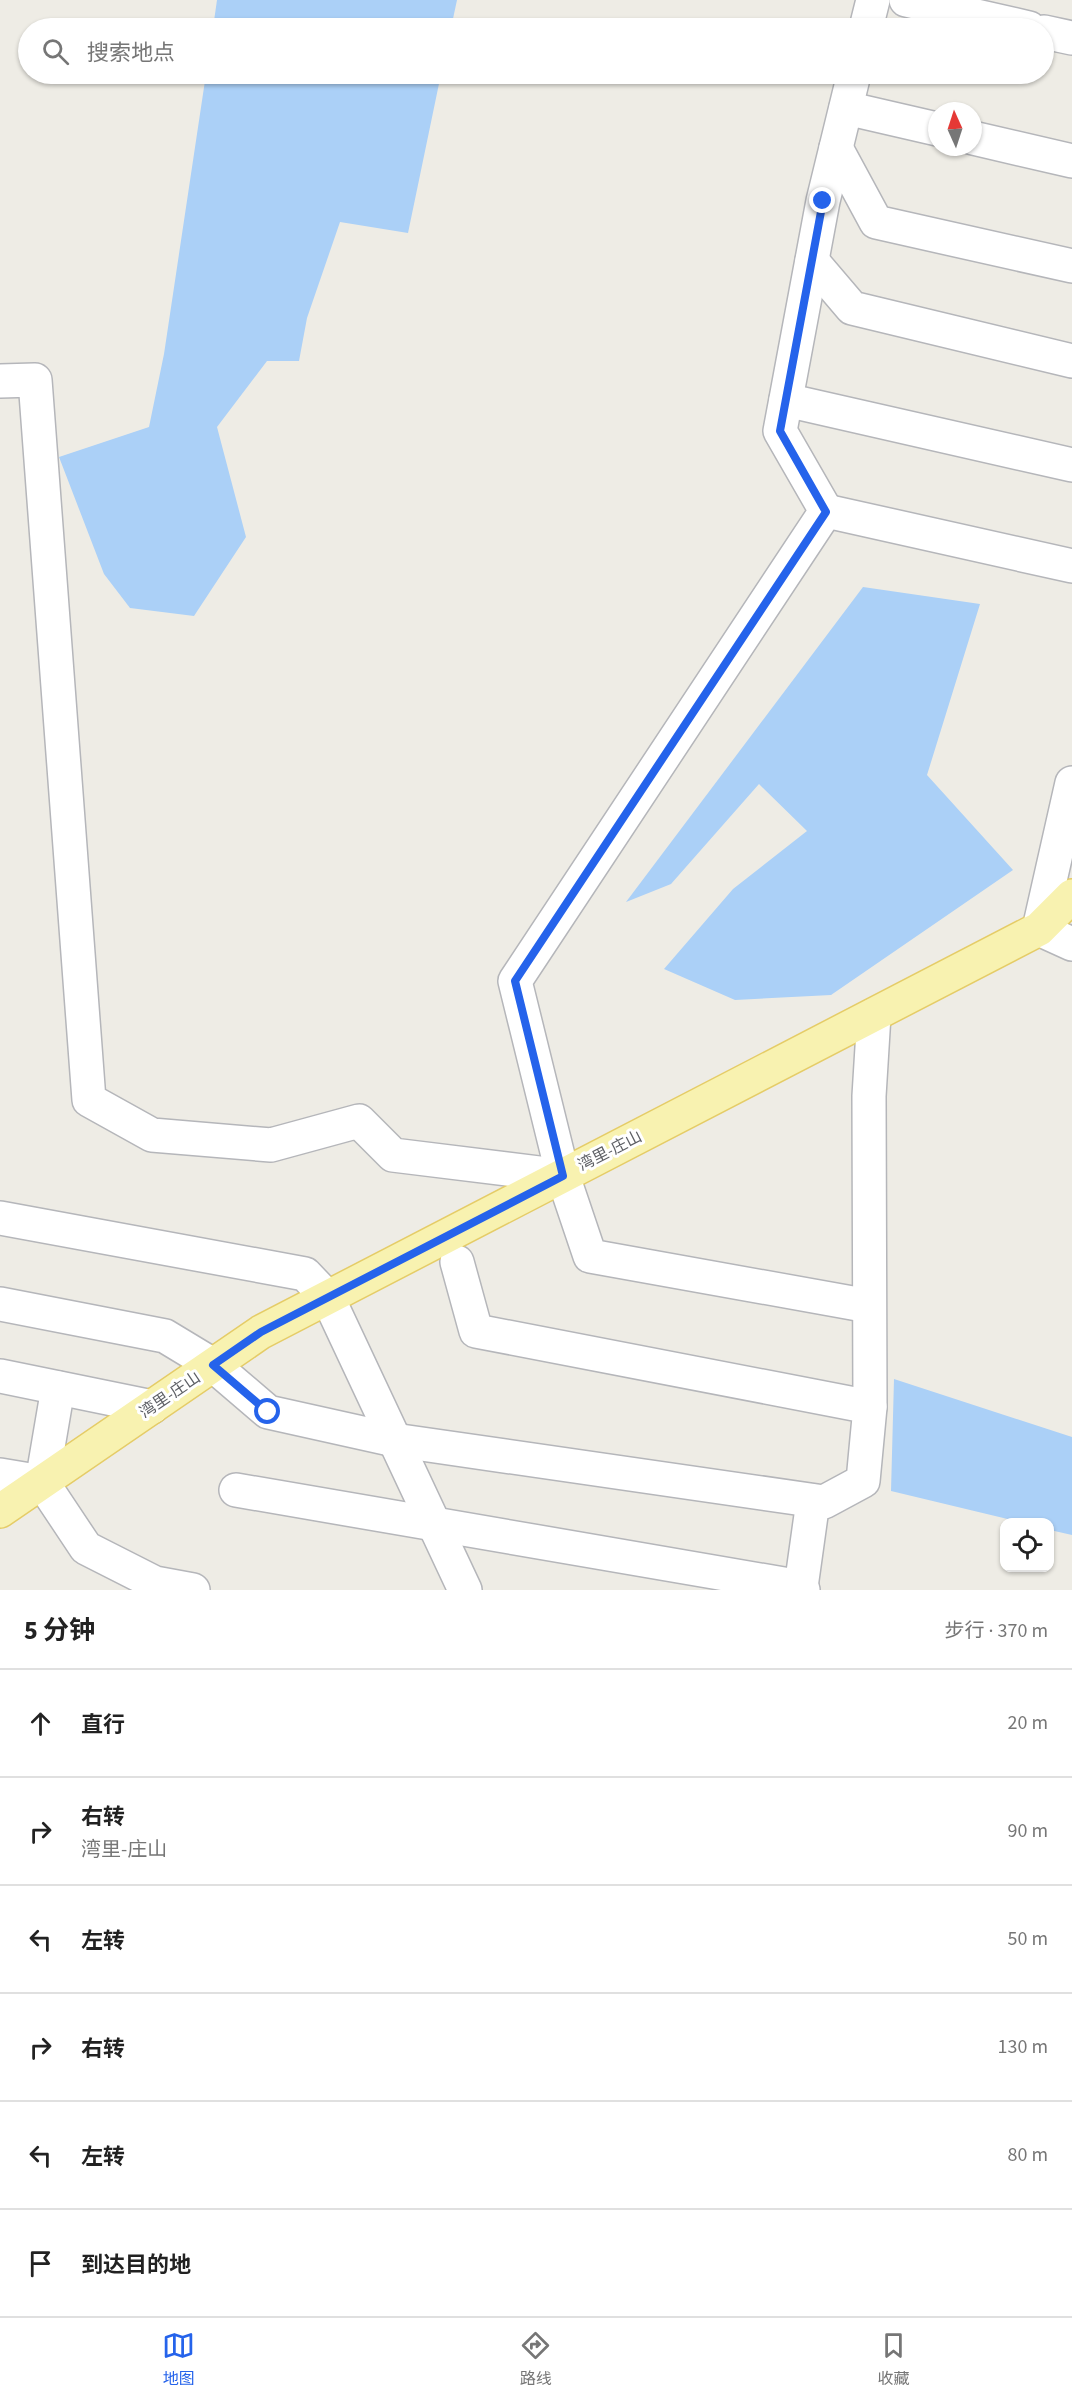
<!DOCTYPE html>
<html lang="zh">
<meta charset="utf-8">
<style>
body{margin:0;font-family:"Source Sans 3","Noto Sans SC",sans-serif;background:#f2f2f2;color:#222}
.controls{position:absolute;right:18px;bottom:18px;display:grid;overflow:hidden;border-radius:12px;box-shadow:0 2px 4px #0004}
.controls button{width:54px;height:54px;display:grid;place-items:center;padding:0;border:0;border-bottom:2px solid #e0e0e0;background:#fff;color:#222;font:30px sans-serif}
.compass{position:absolute;left:928px;top:102px;width:54px;height:54px;border-radius:50%;background:#fff;box-shadow:0 2px 4px #0004;rotate:357deg}
.stop{position:absolute;width:18px;height:18px;margin:-14px;border:4px solid #2563eb;border-radius:50%;background:#fff}
.stop.end{background:#2563eb;border-color:#fff;box-shadow:0 2px 6px #0008}
.list{margin:0;padding:0;list-style:none}
h2{display:flex;justify-content:space-between;align-items:center;height:78px;margin:0;padding:0 24px;font-size:26px}
h2 small{font-size:20px;font-weight:400;color:#767676}
.list li{display:grid;grid-template-columns:39px 1fr auto;gap:18px;align-items:center;box-sizing:border-box;height:108px;padding:0 24px;border-top:2px solid #e0e0e0}
.list b{display:block;font-size:22px;white-space:nowrap}
.list p{margin:0;font-size:20px;white-space:nowrap;color:#767676}
.list em{font-size:20px;font-style:normal;color:#767676}
.icon{flex:none;width:33px;height:33px;fill:none;stroke:currentColor;stroke-width:2;stroke-linecap:round;stroke-linejoin:round}
.map{position:relative;flex:none;width:1072px;height:1590px;overflow:hidden}
.search{position:absolute;background:#fff;box-shadow:0 2px 4px #0004;left:18px;right:18px;top:18px;height:66px;display:flex;align-items:center;gap:15px;box-sizing:border-box;padding:0 21px;border-radius:33px;color:#767676;font-size:22px}
.sheet{height:726px;background:#fff}
nav{display:flex;justify-content:space-around;align-items:center;box-sizing:border-box;height:84px;border-top:2px solid #e0e0e0;background:#fff;font-size:16px;color:#767676}
nav a{display:grid;justify-items:center;gap:3px}
nav .on{color:#2563eb}
.map>svg:first-child{display:block}
</style>
<div class="map">
<svg width="1072" height="1590" viewBox="0 0 1072 1590">
<rect width="100%" height="100%" fill="#eeece5"/>
<g fill="#abd0f7">
<polygon points="217,0 457,0 451,28 213,28"/>
<polygon points="206,74 441,74 408,233 340,222 307,318 299,361 267,361 217,427 246,537 194,616 130,608 104,574 59,457 149,427 164,354"/>
<polygon points="863,587 980,604 927,775 1013,870 831,995 735,1000 664,969 733,889 807,831 759,784 671,884 626,902"/>
<polygon points="894,1379 1072,1437 1072,1535 1050,1530 1050,1522 1020,1522 891,1491"/>
</g>
<g fill="none" stroke-linecap="round" stroke-linejoin="round">
<defs>
<g id="minor">
<polyline points="906,0 1029,28"/>
<polyline points="866,28 873,0"/>
<polyline points="1044,32 1072,38"/>
<polyline points="854,74 823,201 780,431 826,511 515,981 563,1176 590,1256 869,1306"/>
<polyline points="846,108 937,129"/>
<polyline points="973,138 1072,161"/>
<polyline points="836,148 876,222 1072,266"/>
<polyline points="812,261 852,308 1072,361"/>
<polyline points="0,381 35,380 89,1100 152,1135 271,1145 359,1121 393,1155 563,1176"/>
<polyline points="786,400 1072,465"/>
<polyline points="826,511 1072,566"/>
<polyline points="1072,783 1039,929 1072,944"/>
<polyline points="0,1218 305,1274 328,1298 465,1590"/>
<polyline points="0,1304 165,1336 213,1365 268,1412 394,1440 824,1502 863,1481 870,1407 476,1331 457,1262"/>
<polyline points="0,1376 152,1407"/>
<polyline points="58,1388 42,1482 86,1548 155,1583 193,1590"/>
<polyline points="870,1407 869,1096 874,1015"/>
<polyline points="0,1475 42,1482"/>
<polyline points="236,1490 801,1587 803,1590"/>
<polyline points="801,1587 813,1501"/>
</g>
<polyline id="major" points="0,1511 261,1332 1039,929 1072,896"/>
</defs>
<use href="#minor" stroke="#b5b6ba" stroke-width="36"/>
<use href="#major" stroke="#e5cc67" stroke-width="36"/>
<use href="#minor" stroke="#fff" stroke-width="33"/>
<use href="#major" stroke="#f8f2b0" stroke-width="33"/>
</g>
<g fill="none" stroke-linecap="round" stroke-linejoin="round">
<polyline stroke="#2563eb" stroke-width="8" points="268,1412 213,1365 261,1332 563,1176 515,981 826,512 780,431 823,201"/>
</g>
<g text-anchor="middle" dominant-baseline="central" stroke-width="6" stroke-linejoin="round" paint-order="stroke">
<g font-size="16" fill="#5d5f64" stroke="#fff">
<text transform="translate(610 1151) rotate(-27)">湾里-庄山</text>
<text transform="translate(170 1395) rotate(-34)">湾里-庄山</text>
</g>
</g>
</svg>
<div class="controls">
<button><svg class="icon" aria-label="locate" viewBox="0 0 24 24"><circle cx="12" cy="12" r="6"/><path d="M12 2v4M12 18v4M2 12h4M18 12h4"/></svg></button>
</div>
<svg class="compass" viewBox="-18 -18 36 36"><path d="M0-13l5 13h-10z" fill="#e53935"/><path d="M0 13l5-13h-10z" fill="#767676"/></svg>
<div class="stop" style="left:268px;top:1412px"></div>
<div class="stop end" style="left:823px;top:201px"></div>
<div class="search"><svg class="icon" aria-label="search" viewBox="0 0 24 24"><circle cx="10" cy="10" r="6"/><path d="M15 15l6 6"/></svg>搜索地点</div>
</div>
<section class="sheet">
<h2>5 分钟<small>步行 · 370 m</small></h2>
<ul class="list">
<li><svg class="icon" aria-label="ahead" viewBox="0 0 24 24"><path d="M12 20V5M6 11l6-6 6 6"/></svg><div><b>直行</b></div><em>20 m</em></li>
<li><svg class="icon" aria-label="right" viewBox="0 0 24 24"><path d="M7 20v-9h11M14 6l5 5-5 5"/></svg><div><b>右转</b><p>湾里-庄山</p></div><em>90 m</em></li>
<li><svg class="icon" aria-label="left" viewBox="0 0 24 24"><path d="M17 20v-9H6M10 6l-5 5 5 5"/></svg><div><b>左转</b></div><em>50 m</em></li>
<li><svg class="icon" aria-label="right" viewBox="0 0 24 24"><path d="M7 20v-9h11M14 6l5 5-5 5"/></svg><div><b>右转</b></div><em>130 m</em></li>
<li><svg class="icon" aria-label="left" viewBox="0 0 24 24"><path d="M17 20v-9H6M10 6l-5 5 5 5"/></svg><div><b>左转</b></div><em>80 m</em></li>
<li><svg class="icon" aria-label="arrive" viewBox="0 0 24 24"><path d="M6 21V4h12l-3 4 3 4H6"/></svg><div><b>到达目的地</b></div></li>
</ul>
</section>
<nav>
<a class="on"><svg class="icon" aria-label="map" viewBox="0 0 24 24"><path d="M3 6l6-2 6 2 6-2v14l-6 2-6-2-6 2zM9 4v14M15 6v14"/></svg>地图</a>
<a><svg class="icon" aria-label="directions" viewBox="0 0 24 24"><path d="M12 3l9 9-9 9-9-9zM9 14v-3h6M13 9l2 2-2 2"/></svg>路线</a>
<a><svg class="icon" aria-label="saved" viewBox="0 0 24 24"><path d="M7 4h10v16l-5-4-5 4z"/></svg>收藏</a>
</nav>
